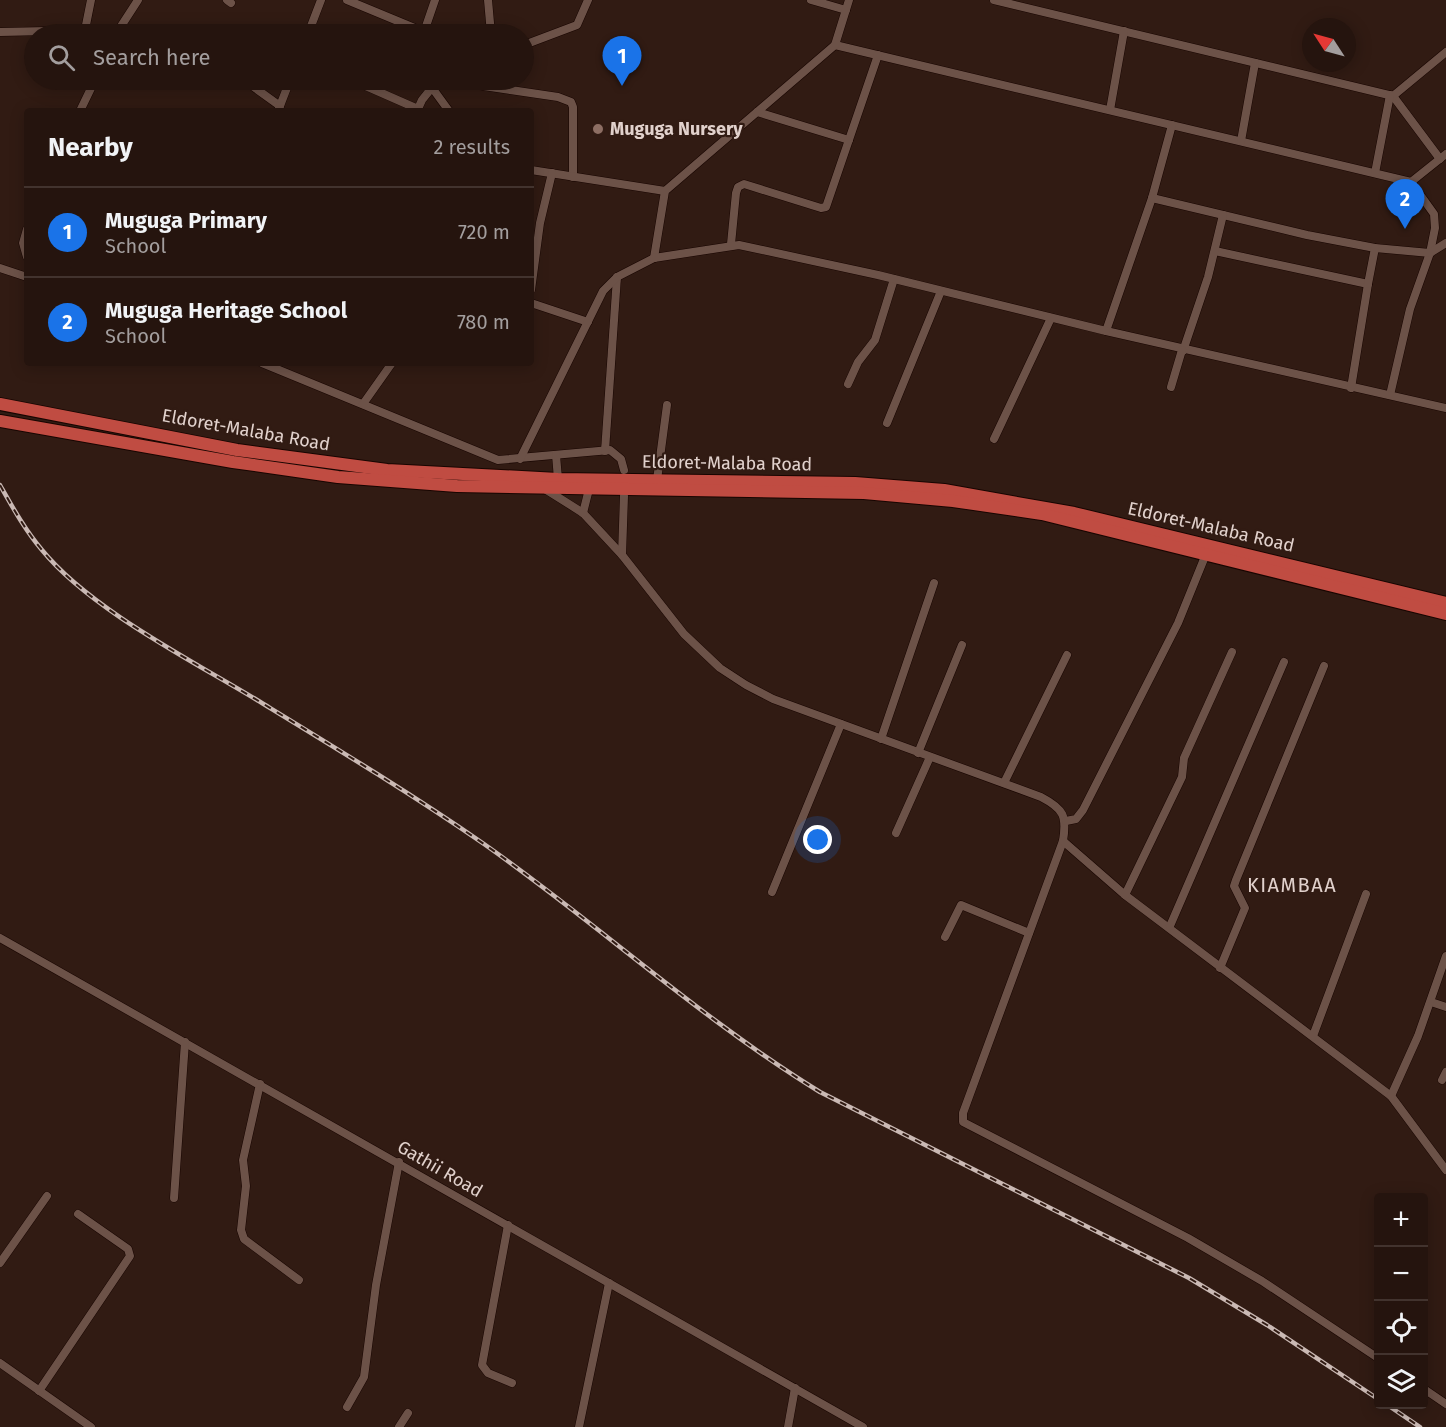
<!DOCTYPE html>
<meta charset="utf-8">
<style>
body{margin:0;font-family:"Fira Sans",sans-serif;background:#2d1d17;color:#f1f3f6}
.controls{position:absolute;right:18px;bottom:18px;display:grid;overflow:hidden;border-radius:6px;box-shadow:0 3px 15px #0003}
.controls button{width:54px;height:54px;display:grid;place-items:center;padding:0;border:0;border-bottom:2px solid #42332e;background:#25140e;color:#f1f3f6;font:30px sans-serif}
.compass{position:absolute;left:1302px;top:18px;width:54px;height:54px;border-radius:50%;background:#25140e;box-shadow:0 3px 15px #0003;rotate:306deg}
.you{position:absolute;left:818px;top:840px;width:21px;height:21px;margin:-15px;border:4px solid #fff;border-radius:50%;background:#1a73e8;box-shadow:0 0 0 9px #1a73e833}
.badge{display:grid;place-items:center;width:39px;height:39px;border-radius:50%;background:#1a73e8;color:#fff;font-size:20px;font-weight:700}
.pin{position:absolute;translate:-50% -50px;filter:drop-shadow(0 2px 3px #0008)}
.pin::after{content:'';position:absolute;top:32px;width:21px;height:18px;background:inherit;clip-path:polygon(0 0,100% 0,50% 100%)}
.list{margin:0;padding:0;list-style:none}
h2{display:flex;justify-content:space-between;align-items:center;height:78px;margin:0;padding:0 24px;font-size:26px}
h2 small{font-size:20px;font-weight:400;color:#a39e9e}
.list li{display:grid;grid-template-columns:39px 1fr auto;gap:18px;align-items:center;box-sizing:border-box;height:90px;padding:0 24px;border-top:2px solid #42332e}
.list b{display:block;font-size:22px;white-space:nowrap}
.list p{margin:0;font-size:20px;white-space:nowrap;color:#a39e9e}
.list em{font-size:20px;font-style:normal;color:#a39e9e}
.icon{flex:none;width:33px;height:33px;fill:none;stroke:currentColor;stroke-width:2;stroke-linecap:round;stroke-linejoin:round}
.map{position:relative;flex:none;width:1446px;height:1427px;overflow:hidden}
.search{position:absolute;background:#25140e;box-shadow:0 3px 15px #0003;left:24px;top:24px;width:510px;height:66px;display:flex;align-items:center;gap:15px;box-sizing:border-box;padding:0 21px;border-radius:33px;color:#a39e9e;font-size:22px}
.panel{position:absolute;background:#25140e;box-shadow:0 3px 15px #0003;left:24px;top:108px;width:510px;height:258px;border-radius:6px}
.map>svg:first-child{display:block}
</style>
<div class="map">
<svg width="1446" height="1427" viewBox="0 0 1446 1427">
<rect width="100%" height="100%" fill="#311b13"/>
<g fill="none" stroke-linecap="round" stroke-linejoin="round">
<defs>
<g id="minor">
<polyline points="227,0 231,3"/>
<polyline points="347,0 429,34"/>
<polyline points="488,0 491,34"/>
<polyline points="811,0 846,10"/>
<polyline points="994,0 1393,96 1440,159"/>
<polyline points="85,30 91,0"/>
<polyline points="0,32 95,30 117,33"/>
<polyline points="424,32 435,0"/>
<polyline points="116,34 138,0"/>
<polyline points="308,34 321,0"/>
<polyline points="524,45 577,25 588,0"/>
<polyline points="835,45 1411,182 1434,214 1435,228 1430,253 1410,309 1390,395"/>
<polyline points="244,80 280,106"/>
<polyline points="352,80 418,109"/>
<polyline points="443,80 558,97 571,102 573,107 573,177"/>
<polyline points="433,89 449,111"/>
<polyline points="1393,96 1446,52"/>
<polyline points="1110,110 1124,31"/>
<polyline points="80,111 95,80"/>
<polyline points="278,111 290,80"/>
<polyline points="417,111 422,100 438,80"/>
<polyline points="757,112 849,140"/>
<polyline points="1172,125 1152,198 1106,331 1446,408"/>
<polyline points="1241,141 1255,63"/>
<polyline points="531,170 665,191"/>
<polyline points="1375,173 1390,95"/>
<polyline points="1411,182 1446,154"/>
<polyline points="1152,198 1307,235 1375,248 1430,253 1446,243"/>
<polyline points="27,229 23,243 27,257"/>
<polyline points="731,244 736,193 738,187 744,184 821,208 826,207 878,55"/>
<polyline points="1215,251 1368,284 1351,388"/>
<polyline points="654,258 665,191 835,45 849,0"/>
<polyline points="0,268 27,277"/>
<polyline points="1368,284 1375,248"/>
<polyline points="531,290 540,223 552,173"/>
<polyline points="531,303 588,322"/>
<polyline points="1183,351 1208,277 1223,215"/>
<polyline points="262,363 498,460 610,450 621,459 624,470"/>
<polyline points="848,384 858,362 875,340 894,279"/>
<polyline points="1171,387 1182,350"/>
<polyline points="363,404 392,363"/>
<polyline points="887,423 941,291"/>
<polyline points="994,439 1051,318"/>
<polyline points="605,451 617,277"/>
<polyline points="556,455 558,479"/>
<polyline points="520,459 603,291 617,277 654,258 739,245 878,275 1106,331"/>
<polyline points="657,480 667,405"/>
<polyline points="545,489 583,513 622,555"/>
<path d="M624,496L622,555L684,634L720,668L746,685L773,699L1041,797C1064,809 1067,816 1063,841L963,1113V1122L1188,1238L1262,1281L1378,1358"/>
<polyline points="583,513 589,489"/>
<polyline points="881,739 934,583"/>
<polyline points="918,753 962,645"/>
<polyline points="1004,783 1067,655"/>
<polyline points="1066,821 1076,819 1083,810 1178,623 1206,554"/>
<polyline points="896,833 930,757"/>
<polyline points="1063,841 1125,895 1391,1096 1446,1170"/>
<polyline points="772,892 841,724"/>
<polyline points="1125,895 1182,777 1184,758 1232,652"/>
<polyline points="1170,926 1284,662"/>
<polyline points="945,937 961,905 1029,933"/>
<polyline points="0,938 863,1427"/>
<polyline points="1220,968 1245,908 1234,886 1236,880 1324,666"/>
<polyline points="1431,1002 1446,1007"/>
<polyline points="1313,1036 1366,894"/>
<polyline points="1442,1080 1446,1072"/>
<polyline points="260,1084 243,1160 246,1186 241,1230 244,1239 299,1280"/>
<polyline points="1391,1096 1418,1036 1446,956"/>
<polyline points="174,1198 185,1042"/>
<polyline points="508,1225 482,1365 488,1373 512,1383"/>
<polyline points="0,1263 47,1196"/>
<polyline points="0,1363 91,1427"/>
<polyline points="1424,1389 1446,1404"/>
<polyline points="39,1391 130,1256 128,1249 78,1214"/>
<polyline points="347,1407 364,1377 376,1285 399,1162"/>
<polyline points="399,1427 408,1413"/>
<polyline points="579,1427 609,1283"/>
<polyline points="788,1427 795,1388"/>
</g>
<g id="trunk">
<polyline points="0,404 237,450 387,470 558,479 855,483 944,490 1074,513 1446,603"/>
<polyline points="0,421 233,462 338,477 457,486 864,493 953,501 1042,514 1446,614"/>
</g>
</defs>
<use href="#minor" stroke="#180501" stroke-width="9"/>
<use href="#trunk" stroke="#180501" stroke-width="14"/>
<use href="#minor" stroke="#6c5248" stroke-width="8"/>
<use href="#trunk" stroke="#c04c42" stroke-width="12"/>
<defs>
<g id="rail">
<path d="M0,485C13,508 25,530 42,550C90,609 191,660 257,700C334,747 410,793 484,844C598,924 701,1019 820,1092L1189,1278L1267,1325L1378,1399"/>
<polyline points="1386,1404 1420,1427"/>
</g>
</defs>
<use href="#rail" stroke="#cab9b4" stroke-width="4.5"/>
<use href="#rail" stroke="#311b13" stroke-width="2" stroke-dasharray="7" stroke-linecap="butt"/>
</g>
<circle fill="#8d6e63" stroke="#311b13" stroke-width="2" cx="598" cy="129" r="6"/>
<g text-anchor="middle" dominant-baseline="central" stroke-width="4.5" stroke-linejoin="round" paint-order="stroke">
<g font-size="18" font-weight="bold" fill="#e1d1cc" stroke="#311b13" text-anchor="start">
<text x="610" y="129">Muguga Nursery</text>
</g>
<g font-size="18" fill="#e1d1cc" stroke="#311b13">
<text transform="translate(246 430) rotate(10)">Eldoret-Malaba Road</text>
<text transform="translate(727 463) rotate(1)">Eldoret-Malaba Road</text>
<text transform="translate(1211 527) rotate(13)">Eldoret-Malaba Road</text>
<text transform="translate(440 1169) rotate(30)">Gathii Road</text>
</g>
<g font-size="20" letter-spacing="1.5" fill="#e1d1cc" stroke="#311b13">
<text x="1292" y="885">KIAMBAA</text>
</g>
</g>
</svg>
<div class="controls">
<button>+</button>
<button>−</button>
<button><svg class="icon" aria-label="locate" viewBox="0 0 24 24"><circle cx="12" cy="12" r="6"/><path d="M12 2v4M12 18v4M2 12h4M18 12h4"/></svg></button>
<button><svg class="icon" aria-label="layers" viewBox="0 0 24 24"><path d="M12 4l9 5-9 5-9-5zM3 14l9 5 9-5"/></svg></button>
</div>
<svg class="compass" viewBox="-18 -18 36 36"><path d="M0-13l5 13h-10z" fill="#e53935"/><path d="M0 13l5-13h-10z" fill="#a39e9e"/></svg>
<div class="you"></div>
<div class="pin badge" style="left:622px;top:86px">1</div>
<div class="pin badge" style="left:1405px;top:229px">2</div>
<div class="search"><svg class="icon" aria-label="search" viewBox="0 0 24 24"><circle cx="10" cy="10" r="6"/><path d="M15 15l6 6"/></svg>Search here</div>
<section class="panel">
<h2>Nearby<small>2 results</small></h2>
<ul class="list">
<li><span class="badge">1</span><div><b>Muguga Primary</b><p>School</p></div><em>720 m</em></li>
<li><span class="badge">2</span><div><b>Muguga Heritage School</b><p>School</p></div><em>780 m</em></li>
</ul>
</section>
</div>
